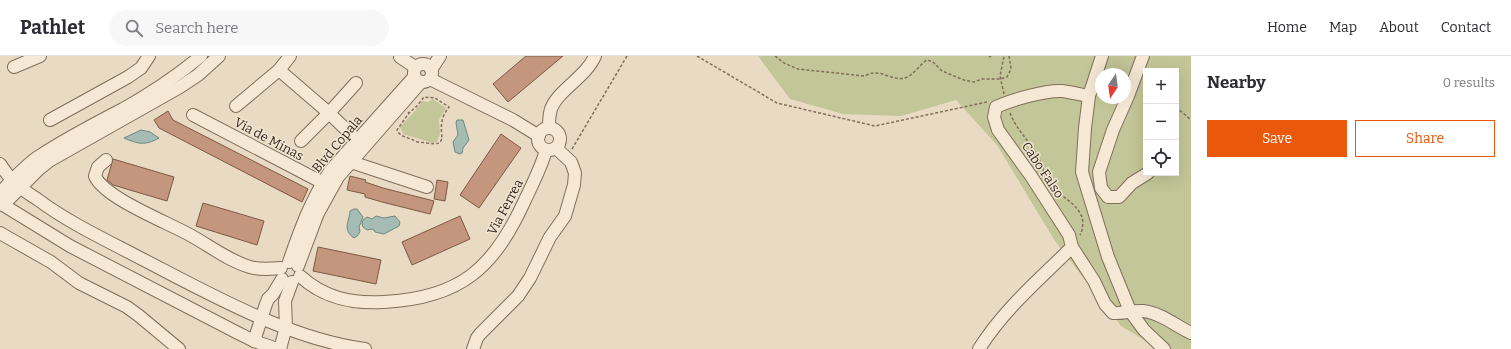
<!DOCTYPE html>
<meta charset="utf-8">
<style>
body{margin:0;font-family:Bitter,serif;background:#f7f7f7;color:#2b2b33}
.controls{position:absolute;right:12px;top:12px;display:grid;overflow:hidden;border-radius:0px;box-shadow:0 4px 16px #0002}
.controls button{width:36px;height:36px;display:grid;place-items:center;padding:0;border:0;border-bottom:1px solid #e1e1e2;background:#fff;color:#2b2b33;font:20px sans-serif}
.compass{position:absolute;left:1095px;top:12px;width:36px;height:36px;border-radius:50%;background:#fff;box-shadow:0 4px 16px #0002;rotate:193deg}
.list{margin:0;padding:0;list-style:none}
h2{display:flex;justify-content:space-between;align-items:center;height:52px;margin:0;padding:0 16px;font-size:17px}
h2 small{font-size:13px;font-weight:400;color:#7c7c81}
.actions{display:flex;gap:8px;padding:12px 16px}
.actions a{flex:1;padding:9px 0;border:1px solid #ea580c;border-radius:0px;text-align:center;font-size:14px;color:#ea580c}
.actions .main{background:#ea580c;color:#fff}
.icon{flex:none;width:22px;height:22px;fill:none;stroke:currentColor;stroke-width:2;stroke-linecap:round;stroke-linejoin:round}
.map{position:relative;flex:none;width:1191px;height:293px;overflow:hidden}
header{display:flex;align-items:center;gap:24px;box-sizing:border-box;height:56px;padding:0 20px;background:#fff;border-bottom:1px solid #e1e1e2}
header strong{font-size:19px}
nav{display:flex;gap:22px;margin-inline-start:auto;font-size:14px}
.search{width:280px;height:36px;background:#f7f7f7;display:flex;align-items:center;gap:10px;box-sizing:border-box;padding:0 14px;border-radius:22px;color:#7c7c81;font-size:15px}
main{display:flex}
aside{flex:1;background:#fff}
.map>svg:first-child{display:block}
</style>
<header>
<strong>Pathlet</strong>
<div class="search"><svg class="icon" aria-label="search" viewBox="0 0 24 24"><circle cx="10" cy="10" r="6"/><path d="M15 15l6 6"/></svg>Search here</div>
<nav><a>Home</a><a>Map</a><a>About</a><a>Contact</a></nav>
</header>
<main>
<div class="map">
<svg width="1191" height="293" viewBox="0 0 1191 293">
<rect width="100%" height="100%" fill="#e9dbc3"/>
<g fill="#c3c698" fill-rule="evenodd">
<path d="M758,0H1191V293H1159L1121,270L1055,185L997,89L956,44L901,60L843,58L790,43ZM1146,15H1176V117H1146ZM1101,18H1125V42H1101Z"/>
<polygon points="433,43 446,52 439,64 440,78 437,86 433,87 403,78 400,71 415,55 422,45 428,46"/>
</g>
<g fill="#a5bcb4" stroke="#6d8980">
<polygon points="457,64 463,64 469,84 463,92 462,97 460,98 455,96 453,86 458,79 456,67"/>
<path d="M141,74L150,76L159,82C145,90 138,88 124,82Z"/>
<path d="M354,153H357L363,161L359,171L360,176L357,180L354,182C342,173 349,167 350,155Z"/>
<polygon points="376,160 384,162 395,160 400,166 399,170 384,178 375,176 373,173 367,174 363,171 362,168 363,164 367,161 372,163"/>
</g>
<g fill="#c3967d" stroke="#7e5844">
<polygon points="526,0 563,0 508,46 493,28"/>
<polygon points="168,55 173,64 308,133 302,146 159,72 154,64"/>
<polygon points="501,78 521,92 479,152 460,139"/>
<polygon points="113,103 174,121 167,145 113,129 107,124"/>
<polygon points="350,120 366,124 365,126 383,132 434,145 430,158 382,146 365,141 365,138 347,134"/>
<polygon points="437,124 448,126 445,145 434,143"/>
<polygon points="203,147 264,165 257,189 196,170"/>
<polygon points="460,160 470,183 412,209 402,186"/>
<polygon points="318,191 381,204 376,228 313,215"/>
</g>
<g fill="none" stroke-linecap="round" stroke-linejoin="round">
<defs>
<g id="minor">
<polyline points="1102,0 1089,40 1085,72 1082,116 1108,201 1130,255 1144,274 1164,293"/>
<polyline points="1143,0 1128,40 1113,74 1099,116 1101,132 1108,141 1119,141 1132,127 1148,117"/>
<polyline points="400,1 415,11"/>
<circle cx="423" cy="17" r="9"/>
<polyline points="14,11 40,0"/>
<polyline points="279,14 329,57 362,89"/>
<polyline points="431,14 440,0"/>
<polyline points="430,23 513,64 539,80"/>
<polyline points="236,50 279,14 290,0"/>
<polyline points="193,59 329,130"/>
<polyline points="50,64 128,21 141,12 149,0"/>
<path d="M549,72C549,66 549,59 551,53C558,34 586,21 595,0"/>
<circle cx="549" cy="83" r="11"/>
<polyline points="301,85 329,57 356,27"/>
<path d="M106,104L98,111L95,120C104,142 169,167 190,179C210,190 229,205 250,211C260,214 270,213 281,212"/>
<polyline points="351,106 427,131"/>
<path d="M0,108C4,114 8,120 13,125C20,132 29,138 37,143C69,167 106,184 142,203C210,238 289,283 365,293"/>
<path d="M0,137C12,124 24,111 38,101C65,83 94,68 123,53C150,38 177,20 201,0"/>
<polyline points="0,147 70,190 236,276 254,285 277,293"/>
<polyline points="3,149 39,113 49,105 180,31 198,19 219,0"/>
<polyline points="0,177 51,206 79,227 127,251 138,259 179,293"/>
<path d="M1072,191L1094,225L1105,248L1113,257C1123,258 1132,254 1143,255C1161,257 1176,270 1191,277"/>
<path d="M289,206C300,174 311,144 330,115L414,21"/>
<polyline points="298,210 318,157 338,121 421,26"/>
<path d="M300,220C324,242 352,248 384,246C461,242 494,212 525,144C533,127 541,112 546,94"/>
<polyline points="254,285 266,248 268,243 273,238 282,223"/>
<polyline points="280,293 286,271 285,245 292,226"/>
<polyline points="473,293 477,282 480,278 518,240 530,222 550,181 565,160 574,129 575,117 571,106 556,92"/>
<path d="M979,293C1004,253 1039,224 1072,191L1069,179L1031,120L998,74L994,61L996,51C1011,44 1046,34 1062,35C1071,36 1081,39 1089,40"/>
</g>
</defs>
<use href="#minor" stroke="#816d5c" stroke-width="14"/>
<g stroke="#816d5c" stroke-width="1.5" stroke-dasharray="3 2" stroke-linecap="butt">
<polyline points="697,0 777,47 875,70 987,46"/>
<path d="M775,0L784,7L798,13L864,20C867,19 871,17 873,17C884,16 895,25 905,22C914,19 919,9 927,4L933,6L942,15L964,24L974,26L982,23H1000L1007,21L1011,13L1009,0"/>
<polyline points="989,1 991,0"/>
<polyline points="1004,38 1000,20 1004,0"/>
<polyline points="1176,51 1191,64"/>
<path d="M408,56L409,57L397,74C400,81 408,81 415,85C419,87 423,86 427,87C449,91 439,79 442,65C443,60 446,55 449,51L435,42L424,41L417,50L409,57"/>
<path d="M1010,57C1016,73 1028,83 1036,98C1043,108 1044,121 1053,131C1061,141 1075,146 1081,159C1084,164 1083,174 1080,179"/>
<polyline points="572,93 627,0"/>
</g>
<use href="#minor" stroke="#f5e9d5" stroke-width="12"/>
</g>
<g text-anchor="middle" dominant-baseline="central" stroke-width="3" stroke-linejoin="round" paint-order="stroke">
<g font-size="13" fill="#33271e" stroke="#f1e6d2">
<text transform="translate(269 83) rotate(28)">Via de Minas</text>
<text transform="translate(337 88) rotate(-50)">Blvd Copala</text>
<text transform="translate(1043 114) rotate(56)">Cabo Falso</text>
<text transform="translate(505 151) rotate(-62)">Via Ferrea</text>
</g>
</g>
</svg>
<div class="controls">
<button>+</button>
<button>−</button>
<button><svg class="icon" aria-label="locate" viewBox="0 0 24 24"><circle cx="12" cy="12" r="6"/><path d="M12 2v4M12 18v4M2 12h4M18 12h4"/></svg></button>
</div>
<svg class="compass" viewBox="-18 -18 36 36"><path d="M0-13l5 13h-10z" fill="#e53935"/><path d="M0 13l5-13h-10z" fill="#7c7c81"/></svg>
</div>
<aside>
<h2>Nearby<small>0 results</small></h2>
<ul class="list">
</ul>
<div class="actions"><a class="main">Save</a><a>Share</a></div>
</aside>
</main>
